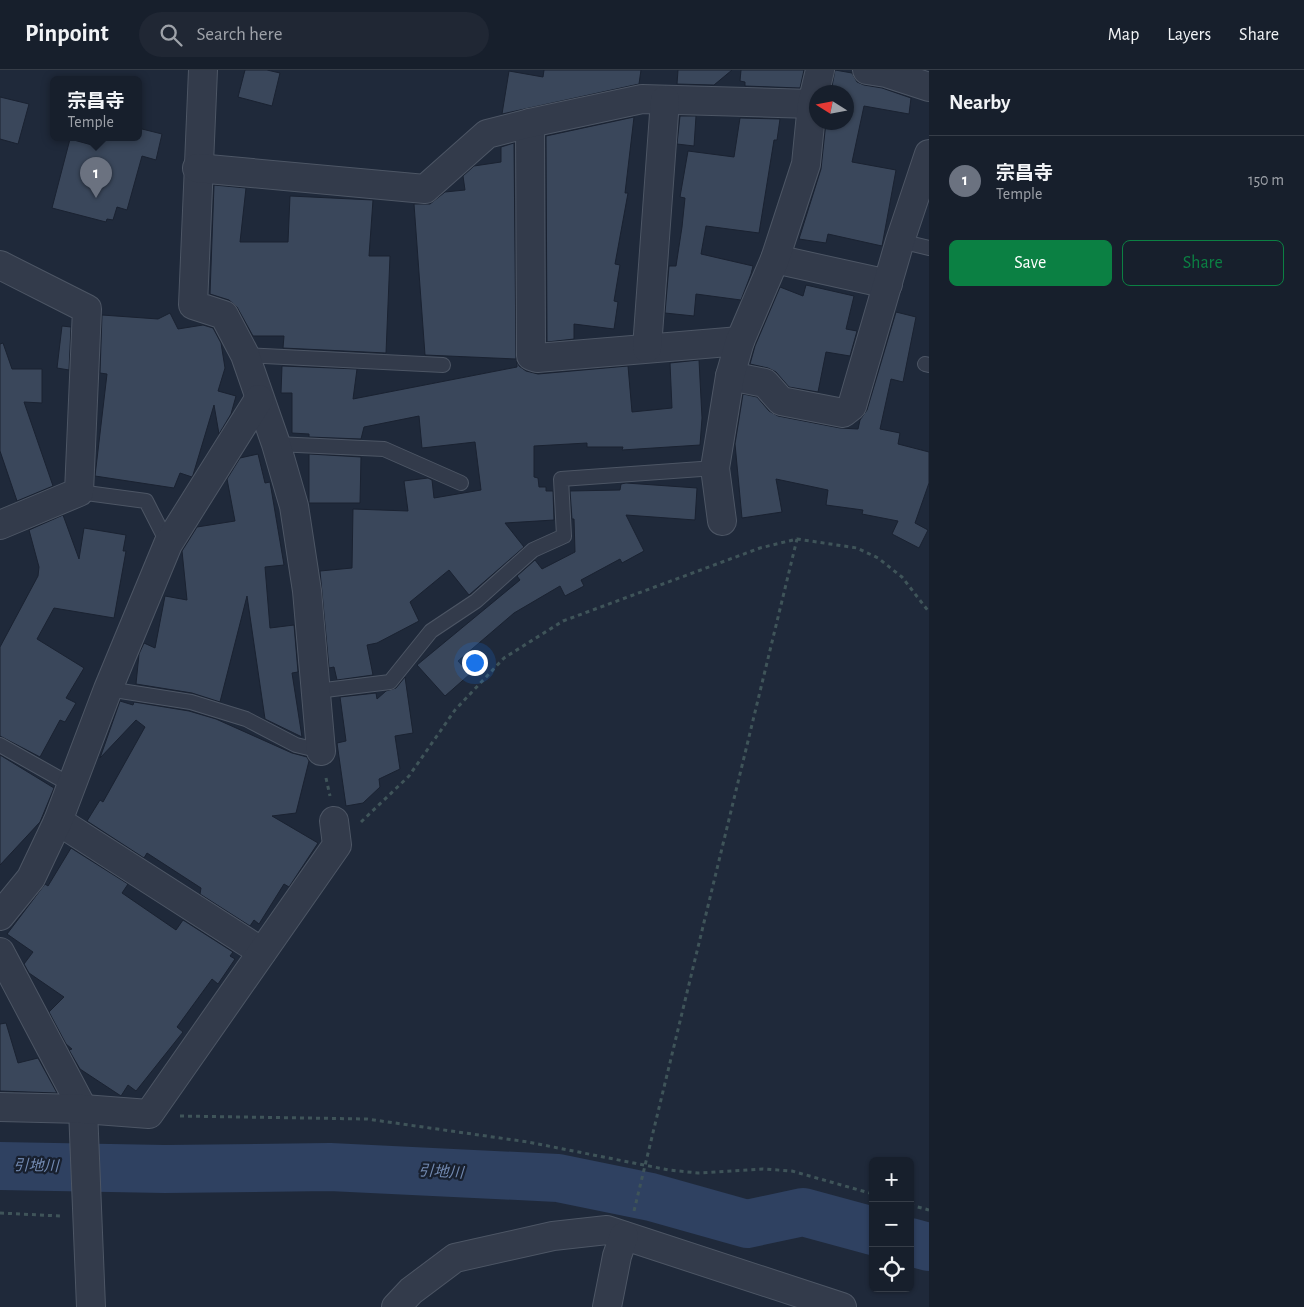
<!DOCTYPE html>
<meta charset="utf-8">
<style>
body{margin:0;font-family:"Alegreya Sans","Noto Sans JP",sans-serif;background:#202734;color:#f1f3f6}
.controls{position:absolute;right:15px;bottom:15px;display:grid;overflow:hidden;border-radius:8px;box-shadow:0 1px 4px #0004}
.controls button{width:45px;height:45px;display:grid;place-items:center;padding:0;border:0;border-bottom:1px solid #363d48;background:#171f2c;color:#f1f3f6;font:25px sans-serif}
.compass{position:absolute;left:809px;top:15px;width:45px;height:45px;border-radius:50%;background:#171f2c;box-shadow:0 1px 4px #0004;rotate:281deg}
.you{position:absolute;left:474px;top:592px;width:18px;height:18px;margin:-12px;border:4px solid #fff;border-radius:50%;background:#1a73e8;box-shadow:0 0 0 8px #1a73e833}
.badge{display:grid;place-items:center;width:32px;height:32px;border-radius:50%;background:#0b8043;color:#fff;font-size:16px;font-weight:700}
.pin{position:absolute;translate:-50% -41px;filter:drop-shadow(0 1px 2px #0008)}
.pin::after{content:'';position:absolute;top:26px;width:18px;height:15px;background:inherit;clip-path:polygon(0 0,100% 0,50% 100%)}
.popup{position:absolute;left:50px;top:6px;width:92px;height:65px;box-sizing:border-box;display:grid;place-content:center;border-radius:8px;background:#171f2c;filter:drop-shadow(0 1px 4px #0005);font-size:16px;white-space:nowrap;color:#9ea2a9}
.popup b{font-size:19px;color:#f1f3f6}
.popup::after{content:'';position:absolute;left:50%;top:100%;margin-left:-10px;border:10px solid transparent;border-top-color:#171f2c}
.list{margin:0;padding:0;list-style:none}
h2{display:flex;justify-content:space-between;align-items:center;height:65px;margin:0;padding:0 20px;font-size:21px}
h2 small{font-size:16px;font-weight:400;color:#9ea2a9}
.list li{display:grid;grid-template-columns:32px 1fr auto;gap:15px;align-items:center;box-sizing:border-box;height:90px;padding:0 20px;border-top:1px solid #363d48}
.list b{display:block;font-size:19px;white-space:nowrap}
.list p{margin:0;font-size:16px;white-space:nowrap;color:#9ea2a9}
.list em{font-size:16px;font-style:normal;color:#9ea2a9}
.actions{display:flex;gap:10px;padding:15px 20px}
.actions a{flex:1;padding:11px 0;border:1px solid #0b8043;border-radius:8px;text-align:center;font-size:18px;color:#0b8043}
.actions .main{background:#0b8043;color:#fff}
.icon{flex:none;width:28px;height:28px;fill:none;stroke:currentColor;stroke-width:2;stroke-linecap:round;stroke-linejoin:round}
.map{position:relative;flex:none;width:929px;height:1237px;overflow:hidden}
header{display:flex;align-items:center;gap:30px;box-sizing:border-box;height:70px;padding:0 25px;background:#171f2c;border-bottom:1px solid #363d48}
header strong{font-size:24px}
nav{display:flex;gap:28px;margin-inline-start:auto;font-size:18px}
.search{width:350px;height:45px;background:#202734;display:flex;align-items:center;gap:12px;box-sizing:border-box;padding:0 18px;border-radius:28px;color:#9ea2a9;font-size:19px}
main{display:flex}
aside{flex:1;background:#171f2c}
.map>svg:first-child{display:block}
</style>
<header>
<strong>Pinpoint</strong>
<div class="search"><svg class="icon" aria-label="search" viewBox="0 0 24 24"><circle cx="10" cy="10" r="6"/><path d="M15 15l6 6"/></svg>Search here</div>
<nav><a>Map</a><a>Layers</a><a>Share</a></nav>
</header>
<main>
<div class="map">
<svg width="929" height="1237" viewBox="0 0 929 1237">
<rect width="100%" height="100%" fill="#1f293a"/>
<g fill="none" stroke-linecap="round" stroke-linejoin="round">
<g stroke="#2f4161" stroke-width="48">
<polyline points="0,1096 165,1099 330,1097 558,1108 651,1127 747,1154 803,1142 873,1161"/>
<polyline points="910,1172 929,1177"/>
</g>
</g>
<g fill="#3a475b" stroke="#1a2231">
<polygon points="245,0 267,0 280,3 272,36 238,27"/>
<polygon points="544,0 641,0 639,14 502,44 509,1 543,7"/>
<polygon points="678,0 732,0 714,15 677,14"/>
<polygon points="741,0 804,0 800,18 745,16 745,12 740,11"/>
<polygon points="835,0 852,3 857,12 864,15 882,18 911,28 909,44 864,36 852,92 896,100 882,176 828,164 826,173 799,169 821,99 826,52 846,52 846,22 831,22"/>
<polygon points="0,27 29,34 18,74 0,69"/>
<polygon points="680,46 696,46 694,76 677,74"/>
<polygon points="634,47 625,123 628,123 615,194 620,195 614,231 618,232 614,259 574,254 574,269 547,272 546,66"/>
<polygon points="740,48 780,49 777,70 774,70 759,163 706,156 701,184 753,196 751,204 741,230 696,224 694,246 665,243 669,196 676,196 682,157 685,128 680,127 688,81 734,87"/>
<polygon points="138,58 162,64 156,90 142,86 127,140 117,137 113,150 107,149 106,152 52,138 70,69 92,75 94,67 138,67"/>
<polygon points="514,73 516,289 425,285 414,134 430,134 445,122 465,120 463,106 474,96 501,92 501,77"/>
<polygon points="214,115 246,118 240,172 288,172 290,126 373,130 369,186 390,186 386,283 283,278 284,266 253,266 237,237 229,230 210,224"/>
<polygon points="806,215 854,226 846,259 857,261 850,286 826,282 818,322 789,317 776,302 768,298 750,294 755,276 780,217 803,226"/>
<polygon points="896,242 916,247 903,312 891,309 880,359 900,363 898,374 929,382 929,413 915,453 928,460 919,478 892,464 898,451 862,444 863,440 826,435 828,420 776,409 782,442 742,448 735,374 743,324 757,327 769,341 778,346 840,358 858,359 860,350 867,340"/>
<polygon points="170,243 178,259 203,255 213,258 221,273 225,298 218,321 236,326 231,344 219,364 214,335 193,405 192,407 180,403 174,418 95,406 107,304 100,303 102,245 158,249"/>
<polygon points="62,256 71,257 69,300 57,298"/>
<polygon points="3,273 12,299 42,299 42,333 24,332 53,416 17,431 0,381 0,274"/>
<polygon points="699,290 702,348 700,375 622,380 623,377 587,377 587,373 534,376 534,407 538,408 539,417 546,417 546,421 553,421 554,450 505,453 524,477 469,525 449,500 410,532 419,551 377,573 367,575 373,605 337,610 334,597 329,598 320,501 352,498 353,439 408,441 404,411 428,408 432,410 434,428 481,420 475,372 422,378 419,346 364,357 361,369 309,367 309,364 292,363 292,323 281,323 282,296 357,299 353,329 517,297 517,291 519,296 526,301 538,304 628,296 632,342 672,338 670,293"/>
<polygon points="258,384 265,413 270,412 284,495 265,497 270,558 294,555 298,602 292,603 302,667 265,649 247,526 220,632 192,623 136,614 139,584 144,573 155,578 165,526 187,530 182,481 197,457 235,451 227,409 240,388"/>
<polygon points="309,384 361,387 360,433 309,433"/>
<polygon points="626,413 697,418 695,450 626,445 644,481 622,493 620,489 581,510 584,516 565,526 560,516 514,543 458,591 470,604 445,626 417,595 520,510 517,506 535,490 542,499 575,482 574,449 572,449 570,421 620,420 621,414"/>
<polygon points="63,445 79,489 84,458 126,465 123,481 126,481 114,548 54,538 37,569 84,598 66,628 76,633 65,652 60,650 40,687 0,666 0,577 38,506 39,497 29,460"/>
<polygon points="405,607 413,663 395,666 400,699 379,709 380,717 363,733 346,736 337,673 346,671 340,627 376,623 377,629 386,621 396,618"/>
<polygon points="120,631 133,635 134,632 189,641 216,649 292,683 307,687 309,691 296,743 272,746 318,773 289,817 284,814 259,854 254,850 250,856 200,824 201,818 147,783 144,788 87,751 100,730 103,732 145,657 136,650 100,688"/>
<polygon points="0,685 54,718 40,752 0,795"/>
<polygon points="71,778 128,814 122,823 176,860 183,850 233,882 230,886 235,889 218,914 212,909 177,957 183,962 136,1021 128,1015 121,1026 80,999 69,980 72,979 66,974 49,942 64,927 29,903 24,894 33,882 7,864 45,814 48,816"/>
<polygon points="6,953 18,993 38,988 57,1023 0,1021 0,954"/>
</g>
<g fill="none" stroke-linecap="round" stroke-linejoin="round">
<defs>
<g id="lane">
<polyline points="900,171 929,178"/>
<polyline points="245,285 443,295"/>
<polyline points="925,294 929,295"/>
<polyline points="276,374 384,379 461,413"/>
<polyline points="79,422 146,431 168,474"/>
<polyline points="108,619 191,632 246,649 296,675 321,681"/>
<polyline points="317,621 390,612 431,561 476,531 533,480 564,466 561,409 715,398"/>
<polyline points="0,675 71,715"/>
</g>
<g id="street">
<polyline points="203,0 193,235 224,245 245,285 276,374 294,436 307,521 321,681"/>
<polyline points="867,0 886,3 929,17"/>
<polyline points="530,53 531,286 537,288 740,271"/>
<polyline points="197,98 425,119 487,64 530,53 642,29 812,34"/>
<polyline points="775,189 888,214"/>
<polyline points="0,195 87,239 79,422 0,455"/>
<polyline points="647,278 665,30"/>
<polyline points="730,306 765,313 781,331 843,343 852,336 900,171 929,84"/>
<polyline points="722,451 715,398 730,306 740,271 775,189 806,94 812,34 820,0"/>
<polyline points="58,751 262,882"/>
<polyline points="0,846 31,808 58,751 108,619 168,474 259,329"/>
<polyline points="0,882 83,1039 91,1237"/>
<polyline points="0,1037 83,1039 149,1044 337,775 334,751"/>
<polyline points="396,1237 411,1221 455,1188 553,1166 607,1160 842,1237"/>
<polyline points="607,1237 617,1186 624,1166"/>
</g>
</defs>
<use href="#lane" stroke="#4d5665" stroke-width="16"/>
<use href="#street" stroke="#4d5665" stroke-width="30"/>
<g stroke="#3f5459" stroke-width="3" stroke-dasharray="4 4" stroke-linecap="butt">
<polyline points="326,708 330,726"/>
<polyline points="361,752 409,706 455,640 504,588 563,551 760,478 797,469 857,478 878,488 902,507 929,542"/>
<polyline points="180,1046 367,1049 528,1072 669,1100 698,1103 763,1099 792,1101 873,1124"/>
<polyline points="910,1135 929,1140"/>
<polyline points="634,1141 797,469"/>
<polyline points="0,1143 60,1146"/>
</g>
<use href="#lane" stroke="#333b4b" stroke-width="14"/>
<use href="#street" stroke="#333b4b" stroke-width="28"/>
</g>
<g text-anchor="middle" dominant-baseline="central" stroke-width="4.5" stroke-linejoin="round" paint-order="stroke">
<g font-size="15" font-style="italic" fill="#738ab2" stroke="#18202f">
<text transform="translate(36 1096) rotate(1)">引地川</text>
<text transform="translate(441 1102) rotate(3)">引地川</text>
</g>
</g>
</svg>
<div class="controls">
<button>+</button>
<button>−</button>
<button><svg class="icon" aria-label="locate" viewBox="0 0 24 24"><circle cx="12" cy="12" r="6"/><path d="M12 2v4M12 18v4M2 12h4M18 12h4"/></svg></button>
</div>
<svg class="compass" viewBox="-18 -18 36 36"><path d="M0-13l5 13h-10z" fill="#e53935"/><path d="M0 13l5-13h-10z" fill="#9ea2a9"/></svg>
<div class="you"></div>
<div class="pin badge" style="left:96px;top:128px;background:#6b7280">1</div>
<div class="popup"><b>宗昌寺</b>Temple</div>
</div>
<aside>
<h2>Nearby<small></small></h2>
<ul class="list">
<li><span class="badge" style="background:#6b7280">1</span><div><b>宗昌寺</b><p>Temple</p></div><em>150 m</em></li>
</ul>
<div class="actions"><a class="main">Save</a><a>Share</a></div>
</aside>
</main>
